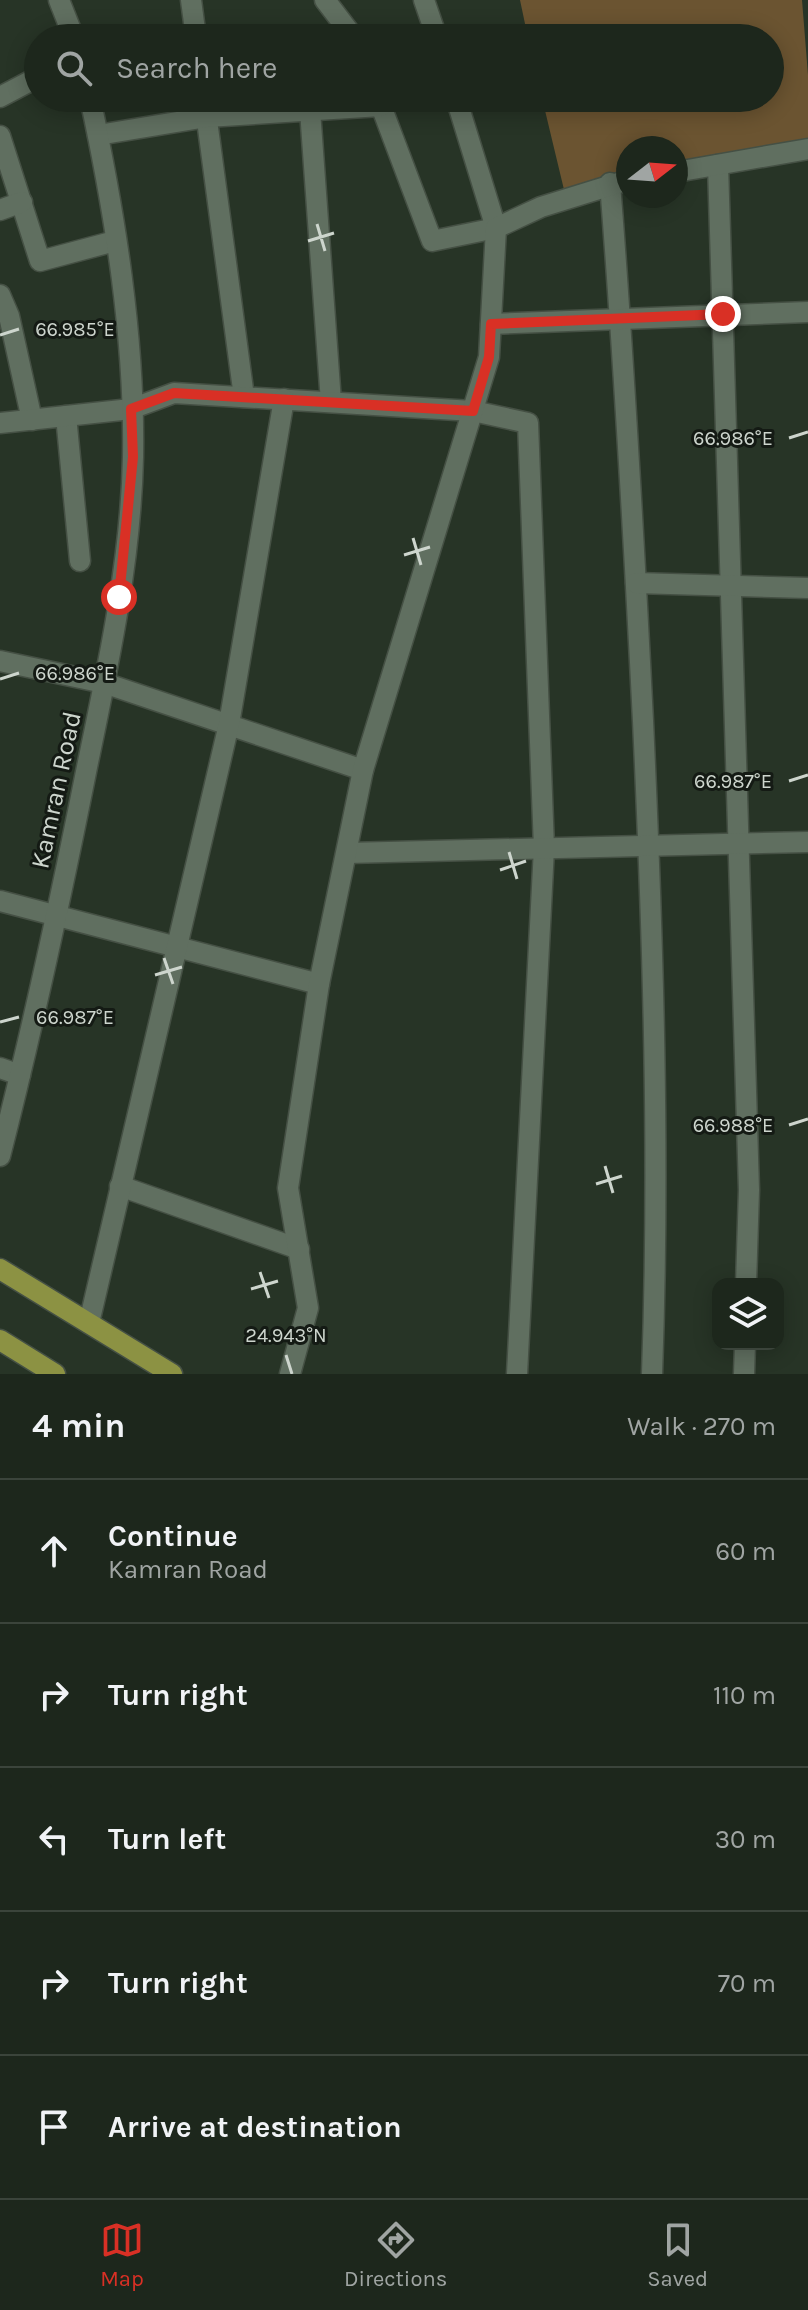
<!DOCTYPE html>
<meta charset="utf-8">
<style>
body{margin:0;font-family:Karla,sans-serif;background:#2a3329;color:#f1f3f6}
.controls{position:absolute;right:24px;bottom:24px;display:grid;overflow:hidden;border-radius:16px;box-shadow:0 4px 20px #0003}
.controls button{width:72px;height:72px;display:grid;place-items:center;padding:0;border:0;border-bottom:2px solid #3b443b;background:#1d271c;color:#f1f3f6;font:40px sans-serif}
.compass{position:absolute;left:616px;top:136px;width:72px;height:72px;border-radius:50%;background:#1d271c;box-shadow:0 4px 20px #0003;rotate:73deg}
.stop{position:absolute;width:24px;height:24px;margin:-18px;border:6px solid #d93025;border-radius:50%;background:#fff}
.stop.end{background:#d93025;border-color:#fff;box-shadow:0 2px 8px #0008}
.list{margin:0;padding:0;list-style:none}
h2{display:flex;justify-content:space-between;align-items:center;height:104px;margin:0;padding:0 32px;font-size:34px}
h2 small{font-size:26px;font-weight:400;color:#a0a5a3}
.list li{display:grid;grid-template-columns:52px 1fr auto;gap:24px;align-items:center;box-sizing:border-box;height:144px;padding:0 32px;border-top:2px solid #3b443b}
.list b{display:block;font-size:30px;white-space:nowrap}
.list p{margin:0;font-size:26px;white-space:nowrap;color:#a0a5a3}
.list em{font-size:26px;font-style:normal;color:#a0a5a3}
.icon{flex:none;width:44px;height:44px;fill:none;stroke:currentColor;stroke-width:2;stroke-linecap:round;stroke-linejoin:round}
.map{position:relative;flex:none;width:808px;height:1374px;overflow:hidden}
.search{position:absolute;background:#1d271c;box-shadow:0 4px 20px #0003;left:24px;right:24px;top:24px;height:88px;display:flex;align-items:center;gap:20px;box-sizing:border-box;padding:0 28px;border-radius:44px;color:#a0a5a3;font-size:30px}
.sheet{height:824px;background:#1d271c}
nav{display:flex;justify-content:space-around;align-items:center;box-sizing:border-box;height:112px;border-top:2px solid #3b443b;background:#1d271c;font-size:22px;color:#a0a5a3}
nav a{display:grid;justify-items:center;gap:4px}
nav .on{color:#d93025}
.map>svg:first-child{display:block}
</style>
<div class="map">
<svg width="808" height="1374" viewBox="0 0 808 1374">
<rect width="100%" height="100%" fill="#273426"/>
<polygon fill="#6b5431" points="520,0 802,0 808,75 808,149 676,172 676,148 628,148 628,180 566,198 542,98 770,98 770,38 528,38"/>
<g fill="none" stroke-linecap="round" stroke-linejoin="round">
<defs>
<g id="minor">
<polyline points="191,0 196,38"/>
<polyline points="325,0 354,38"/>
<polyline points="424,0 437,38"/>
<polyline points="0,97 38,77"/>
<polyline points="204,98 244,397"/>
<polyline points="378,98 432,241 496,228 456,98"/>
<polyline points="310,110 331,402"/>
<polyline points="98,135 207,117 381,106"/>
<polyline points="0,136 40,261 115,241"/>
<polyline points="718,165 749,1190 746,1284"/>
<path d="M610,183C624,362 634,541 643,721C653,938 660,1156 652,1374"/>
<polyline points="0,210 22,202"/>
<polyline points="0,295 9,316 32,420"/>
<polyline points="491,324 808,312"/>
<polyline points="66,416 80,561"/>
<polyline points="0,423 131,409 174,393 473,411 528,423 544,848 517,1374"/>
<polyline points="636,583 808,588"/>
<polyline points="0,661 104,683 363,770"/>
<polyline points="347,853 808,842"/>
<polyline points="0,901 319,984"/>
<polyline points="0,1068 20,1075"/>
<polyline points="120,1186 299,1249"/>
<polyline points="89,1323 229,724 284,399"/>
<polyline points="744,1374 745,1344"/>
</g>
<g id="tertiary">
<polyline points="59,0 74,38"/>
<polyline points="676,172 808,149"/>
<path d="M0,1156C33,1027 61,897 87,767C108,666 131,561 133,457C135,338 115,214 90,98"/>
<polyline points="290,1374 308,1308 288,1188 319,984 363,770 489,357 496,228 541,207 628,180"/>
</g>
<g id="primary">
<polyline points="0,1269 172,1374"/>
<polyline points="0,1340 55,1374"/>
</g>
</defs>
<use href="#minor" stroke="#455044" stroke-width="23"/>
<use href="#tertiary" stroke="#455044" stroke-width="23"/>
<use href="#primary" stroke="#455044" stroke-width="23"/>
<use href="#minor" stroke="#606f60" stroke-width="20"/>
<use href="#tertiary" stroke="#606f60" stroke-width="20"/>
<use href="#primary" stroke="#8c9243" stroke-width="20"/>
</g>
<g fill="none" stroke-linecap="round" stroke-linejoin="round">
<polyline stroke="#d93025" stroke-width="10" points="119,597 133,457 131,409 174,393 473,411 489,357 491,324 723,314"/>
</g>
<path fill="none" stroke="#cdd5cd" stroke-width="3" d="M317,224L325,251M308,241L334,233M0,335L19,329M789,438L808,432M413,538L421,565M404,555L430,547M0,679L19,673M789,781L808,775M509,852L517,879M500,870L526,861M164,958L173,984M155,975L182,967M0,1022L19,1017M789,1125L808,1119M605,1166L613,1193M596,1184L622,1176M260,1272L269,1298M251,1289L278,1281M286,1355L292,1374"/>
<g text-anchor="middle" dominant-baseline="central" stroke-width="6" stroke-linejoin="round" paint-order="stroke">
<g font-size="26" fill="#cdd5cd" stroke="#141a14">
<text transform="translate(56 790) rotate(-78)">Kamran Road</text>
</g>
</g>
<g font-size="20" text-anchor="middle" fill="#cdd5cd" stroke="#141a14" stroke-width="6" stroke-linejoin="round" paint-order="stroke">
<text x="75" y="336">66.985°E</text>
<text x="733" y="445">66.986°E</text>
<text x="75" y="680">66.986°E</text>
<text x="733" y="788">66.987°E</text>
<text x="75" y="1024">66.987°E</text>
<text x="733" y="1132">66.988°E</text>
<text x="286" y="1342">24.943°N</text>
</g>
</svg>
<div class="controls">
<button><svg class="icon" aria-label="layers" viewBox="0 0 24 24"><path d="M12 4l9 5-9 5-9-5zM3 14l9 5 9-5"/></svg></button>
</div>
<svg class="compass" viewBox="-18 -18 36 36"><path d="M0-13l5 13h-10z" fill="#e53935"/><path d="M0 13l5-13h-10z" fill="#a0a5a3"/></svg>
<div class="stop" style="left:119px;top:597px"></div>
<div class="stop end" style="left:723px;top:314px"></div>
<div class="search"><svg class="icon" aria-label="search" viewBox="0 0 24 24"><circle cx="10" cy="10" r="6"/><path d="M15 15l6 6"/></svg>Search here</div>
</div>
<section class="sheet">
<h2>4 min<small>Walk · 270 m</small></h2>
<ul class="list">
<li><svg class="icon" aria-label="ahead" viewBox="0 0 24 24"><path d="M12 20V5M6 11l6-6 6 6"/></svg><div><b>Continue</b><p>Kamran Road</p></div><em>60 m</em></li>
<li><svg class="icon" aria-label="right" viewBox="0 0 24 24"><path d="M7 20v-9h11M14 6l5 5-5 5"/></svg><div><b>Turn right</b></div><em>110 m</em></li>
<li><svg class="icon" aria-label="left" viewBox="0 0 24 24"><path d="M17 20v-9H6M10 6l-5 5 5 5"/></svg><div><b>Turn left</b></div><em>30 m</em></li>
<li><svg class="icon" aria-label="right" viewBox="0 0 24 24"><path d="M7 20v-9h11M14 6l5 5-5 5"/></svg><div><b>Turn right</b></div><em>70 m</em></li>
<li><svg class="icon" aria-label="arrive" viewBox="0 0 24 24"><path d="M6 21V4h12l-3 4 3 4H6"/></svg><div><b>Arrive at destination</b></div></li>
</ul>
</section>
<nav>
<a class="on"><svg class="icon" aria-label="map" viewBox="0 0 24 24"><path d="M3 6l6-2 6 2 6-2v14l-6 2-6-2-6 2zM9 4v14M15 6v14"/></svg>Map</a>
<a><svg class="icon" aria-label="directions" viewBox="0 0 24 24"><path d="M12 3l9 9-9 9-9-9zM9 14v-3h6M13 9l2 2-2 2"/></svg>Directions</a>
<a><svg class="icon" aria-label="saved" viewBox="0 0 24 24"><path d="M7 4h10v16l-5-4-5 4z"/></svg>Saved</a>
</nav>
